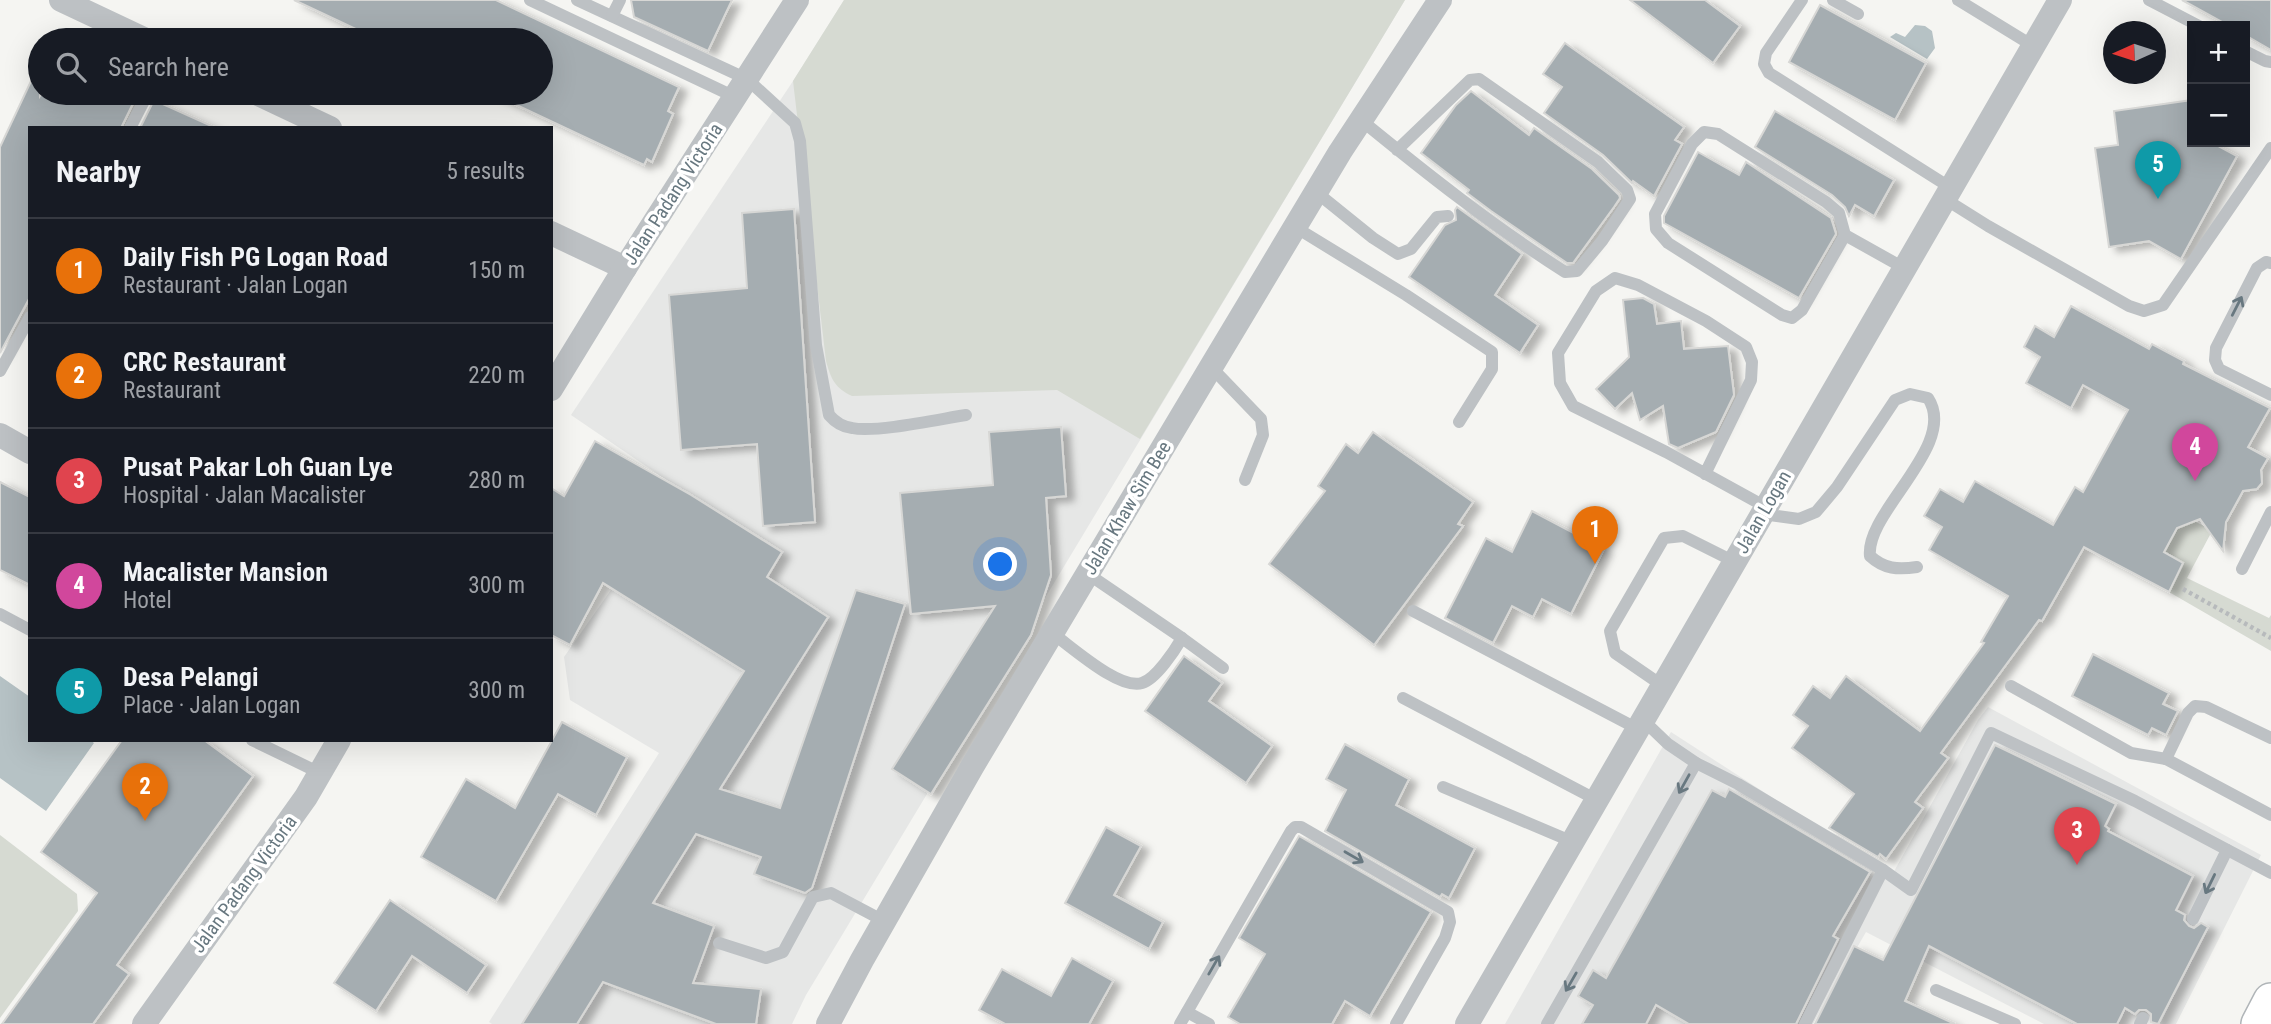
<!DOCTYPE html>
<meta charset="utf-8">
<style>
body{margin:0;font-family:"Roboto Condensed",sans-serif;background:#242831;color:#f1f3f6}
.controls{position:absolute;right:21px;top:21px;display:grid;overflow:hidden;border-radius:0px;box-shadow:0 7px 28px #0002}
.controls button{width:63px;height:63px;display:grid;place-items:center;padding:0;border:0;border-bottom:2px solid #363941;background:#171b24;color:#f1f3f6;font:35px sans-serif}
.compass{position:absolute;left:2103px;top:21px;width:63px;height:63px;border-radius:50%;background:#171b24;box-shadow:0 7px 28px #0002;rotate:267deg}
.you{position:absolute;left:1001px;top:565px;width:24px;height:24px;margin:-18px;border:5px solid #fff;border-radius:50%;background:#1a73e8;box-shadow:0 0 0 10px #1a73e833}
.badge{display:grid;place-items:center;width:46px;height:46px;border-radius:50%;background:#d04d38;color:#fff;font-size:23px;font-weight:700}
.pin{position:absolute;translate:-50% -58px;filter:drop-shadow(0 2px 4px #0008)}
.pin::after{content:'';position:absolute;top:37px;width:24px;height:21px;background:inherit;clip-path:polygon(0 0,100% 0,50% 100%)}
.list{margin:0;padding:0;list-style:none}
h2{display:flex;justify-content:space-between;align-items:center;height:91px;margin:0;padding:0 28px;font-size:30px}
h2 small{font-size:23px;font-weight:400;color:#9ea1a6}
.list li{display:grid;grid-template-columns:46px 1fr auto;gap:21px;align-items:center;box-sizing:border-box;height:105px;padding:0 28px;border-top:2px solid #363941}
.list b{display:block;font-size:26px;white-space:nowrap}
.list p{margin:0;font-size:23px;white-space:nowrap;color:#9ea1a6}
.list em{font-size:23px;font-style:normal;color:#9ea1a6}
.icon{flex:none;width:38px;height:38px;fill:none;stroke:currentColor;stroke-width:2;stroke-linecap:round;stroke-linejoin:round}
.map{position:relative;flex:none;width:2271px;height:1024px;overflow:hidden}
.search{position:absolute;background:#171b24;box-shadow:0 7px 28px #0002;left:28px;top:28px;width:525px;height:77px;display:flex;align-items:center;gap:18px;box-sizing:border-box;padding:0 24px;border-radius:38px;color:#9ea1a6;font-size:26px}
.panel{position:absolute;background:#171b24;box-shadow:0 7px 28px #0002;left:28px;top:126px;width:525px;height:616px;border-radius:0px}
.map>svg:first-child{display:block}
</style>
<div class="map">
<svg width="2271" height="1024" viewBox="0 0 2271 1024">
<defs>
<filter id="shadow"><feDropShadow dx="8" dy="4.5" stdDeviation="3.5" flood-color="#0004"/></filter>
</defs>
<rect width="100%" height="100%" fill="#f5f5f2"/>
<g fill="#e6e7e6">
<polygon points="844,0 1405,0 806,995 792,1024 492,1024 489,1022 659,753 570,700 564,657 681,490 571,415 793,81"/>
<polygon points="1988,707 2261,855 2176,1024 2044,1024 1866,932 1813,1024 1505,1024 1671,732 1892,875 1978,720"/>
</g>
<g fill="#d6dad2">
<path d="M844,0H1405L1140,439L1057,390L852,396C835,388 831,379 826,361L793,81Z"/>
<polygon points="2194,521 2208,528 2211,533 2187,578 2269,618 2271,615 2271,651 2169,592 2182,563 2165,552 2181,522 2188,524"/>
<polygon points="0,835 77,894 78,911 0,1018"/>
</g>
<g fill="#b6c2c5">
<polygon points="1915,25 1925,26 1932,31 1935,48 1927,59 1890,37 1896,33 1905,37"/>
<polygon points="0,676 30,697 30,740 90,740 94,743 46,811 0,778"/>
</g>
<g fill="#a5adb1" stroke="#d7d7d5" stroke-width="2" filter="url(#shadow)">
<polygon points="294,0 496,0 679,87 668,111 673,114 652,162 647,159 644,165 491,93 541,93 541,40 379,40"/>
<polygon points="631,0 732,0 708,51 634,17"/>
<polygon points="1630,0 1705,0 1740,26 1713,63"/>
<polygon points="2182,0 2271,0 2271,50 2245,35 2245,26 2229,26"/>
<polygon points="1820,5 1926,63 1895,120 1789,62"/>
<polygon points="1565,43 1684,127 1675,140 1682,144 1654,196 1633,181 1632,183 1603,155 1544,113 1562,87 1543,74"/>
<polygon points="40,62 40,96 42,93 138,93 121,128 30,128 30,297 0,353 0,147"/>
<polygon points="1471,91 1529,135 1534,128 1592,169 1619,195 1620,198 1614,207 1573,263 1567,263 1491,211 1467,193 1469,190 1421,153 1456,105"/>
<polygon points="154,100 216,128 140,128"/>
<polygon points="2192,100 2192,142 2211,142 2237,156 2181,259 2149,241 2109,247 2095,148 2118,145 2114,111"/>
<polygon points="1775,111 1894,180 1874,216 1855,205 1849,216 1845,207 1832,195 1755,147"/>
<polygon points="1698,152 1739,175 1746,162 1831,218 1836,234 1799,298 1664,223 1664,216"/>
<polygon points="1457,207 1522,254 1495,295 1538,325 1520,353 1409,277 1445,225 1456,220 1455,210"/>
<polygon points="794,209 815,522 763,526 757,444 681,450 669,295 747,288 742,213"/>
<polygon points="1643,298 1654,304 1657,324 1681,321 1684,349 1728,346 1734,395 1716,432 1678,448 1669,444 1663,406 1640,420 1632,393 1615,409 1596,389 1629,357 1623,300"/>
<polygon points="2071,306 2149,349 2152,344 2184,361 2183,364 2270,408 2248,447 2268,458 2261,470 2262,483 2257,489 2243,491 2226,522 2223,551 2200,519 2177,528 2164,552 2183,563 2169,592 2084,547 2042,621 2039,620 1941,753 1948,758 1915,802 1923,808 1886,859 1880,854 1878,857 1829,828 1854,794 1792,748 1808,726 1793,715 1813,686 1830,698 1846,676 1920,731 1984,643 1981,642 2008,596 1929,550 1942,527 1924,516 1940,489 1963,502 1975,481 2053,525 2075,487 2083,492 2128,410 2083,385 2071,408 2026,383 2040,357 2024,347 2035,326 2054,337"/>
<polygon points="1061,427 1066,496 1046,498 1051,575 1031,635 931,794 892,769 995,606 911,614 900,493 993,485 989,432"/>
<polygon points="1373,432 1473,502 1458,524 1463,526 1374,645 1269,564 1325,491 1318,486 1346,444 1358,453"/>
<polygon points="595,441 691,495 782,552 767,577 828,617 720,789 780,808 856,590 905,604 812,888 805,893 754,874 761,857 696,834 653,903 714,926 693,983 761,989 756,1024 716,1024 603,982 577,1024 522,1024 744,671 603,583 570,645 551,635 551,488 564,496"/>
<polygon points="0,482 30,497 30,585 0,570"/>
<polygon points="1532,511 1604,549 1571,614 1542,599 1533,617 1512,606 1493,643 1445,618 1486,538 1512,552"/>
<polygon points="2093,654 2169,693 2163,704 2178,711 2166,735 2152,728 2148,735 2072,696"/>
<polygon points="1184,656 1222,683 1209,701 1272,746 1246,783 1145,711"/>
<polygon points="562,722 627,757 596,815 558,794 496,901 421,857 466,779 515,808"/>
<polygon points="122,740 204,740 253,776 117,965 129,974 93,1024 2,1024 97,893 41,852"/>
<polygon points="1345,744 1409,779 1396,805 1475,848 1449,898 1442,894 1440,897 1325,831 1346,790 1326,779"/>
<polygon points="1995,745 2116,804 2105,826 2109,829 2108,831 2193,876 2176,910 2185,915 2184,920 2189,926 2194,928 2201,923 2208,927 2158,1024 2151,1022 2151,1014 2146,1010 2139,1010 2135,1014 2125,1008 2117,1024 2077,1024 1929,946 1905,1001 1955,1024 1815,1024 1854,946 1883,960"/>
<polygon points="1729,789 1870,872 1833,936 1838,939 1796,1024 1689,1024 1656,1005 1646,1024 1582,1024 1593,1005 1578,996 1593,970 1606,978 1712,790 1725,797"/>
<polygon points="1106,827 1141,846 1114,895 1163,922 1149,949 1065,903"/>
<polygon points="1299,836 1431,912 1370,1016 1345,1001 1332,1024 1240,1024 1228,1017 1265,954 1239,938"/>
<polygon points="390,900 486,965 467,993 412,956 376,1011 334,983"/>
<polygon points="1072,958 1113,981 1089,1024 1005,1024 979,1010 1002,969 1051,996"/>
</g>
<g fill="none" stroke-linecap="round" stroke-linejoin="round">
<defs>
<polyline id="secondary" points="2259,1024 2271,1001"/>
</defs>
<use href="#secondary" stroke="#b0b5b8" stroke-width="38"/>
<polyline stroke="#b7babc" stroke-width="4.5" stroke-dasharray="3.5 3.5" stroke-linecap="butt" points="2183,589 2271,638"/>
<g stroke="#bdc1c4" stroke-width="12">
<polyline points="530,0 735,97"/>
<path d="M577,0L747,79L795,123L800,141L816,345L829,415C835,422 843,427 852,428C876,433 940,419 966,415"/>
<polyline points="1802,0 1766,53 1764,64 1769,73 1951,188"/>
<polyline points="1833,0 1858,14"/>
<polyline points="1958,0 2033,46"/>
<polyline points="2149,0 2199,26"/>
<polyline points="612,16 620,0"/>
<polyline points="2245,51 2265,61 2271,62"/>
<path d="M1361,120C1427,174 1493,226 1565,272L1577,271L1602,241L1630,199L1627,190L1598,162L1479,79L1470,80L1397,150"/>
<polyline points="130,128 148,93"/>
<polyline points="1316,192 1373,238 1398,254 1411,249 1437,217 1448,216"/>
<polyline points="1945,199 1988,226 2129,306 2144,311 2163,305 2271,148"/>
<polyline points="1295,227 1406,295 1492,352 1492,369 1459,422"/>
<polyline points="1845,235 1802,310 1792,318 1782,315 1668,243 1656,229 1655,214 1692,144 1704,132 1718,134 1826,202 1839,213 1845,235 1904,268"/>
<polyline points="2271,263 2266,262 2257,268 2216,348 2215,360 2219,369 2271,395"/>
<polyline points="1211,367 1261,419 1263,435 1245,480"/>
<polyline points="0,371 30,317"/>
<polyline points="1705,474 1751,380 1752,362 1746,347 1706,321 1638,285 1615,278 1596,291 1558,353 1560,383 1573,406 1666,452 1766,507"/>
<path d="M1762,514L1799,519L1816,512L1837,487L1895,400L1910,394L1928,398C1959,445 1865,512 1870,556C1884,569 1898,570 1917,567"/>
<polyline points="2242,569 2271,512"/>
<polyline points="1088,574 1182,638"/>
<polyline points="1413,611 1638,729"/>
<polyline points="0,614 30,630"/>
<path d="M1052,633C1072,647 1119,690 1142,683C1156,679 1175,650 1182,638L1223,668"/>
<polyline points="1663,686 1615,653 1610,631 1664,538 1683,536 1735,562"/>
<polyline points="2011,686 2131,753 2166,759 2271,815"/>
<polyline points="1403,698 1597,800"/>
<polyline points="252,740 320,773"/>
<polyline points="2166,759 2188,713 2195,706 2206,707 2271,738"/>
<polyline points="1696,763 1738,784 1883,870 1805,1024"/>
<polyline points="1443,787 1573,842"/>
<polyline points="1883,870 1911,890 1991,733 2135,801 2271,873"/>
<polyline points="2193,919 2227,850"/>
<polyline points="719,943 766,958 783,952 813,897 831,893 884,921"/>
<polyline points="1936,990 2015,1024"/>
<polyline points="1187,1012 1209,1024"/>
<polyline points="1180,1024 1291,831 1295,827 1301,827 1448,912 1450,922 1445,938 1396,1024"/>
<polyline points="1547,1024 1696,763 1668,744 1643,720"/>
<polyline points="2140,1024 2143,1018"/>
</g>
<g stroke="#bdc1c4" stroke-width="24">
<polyline points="61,0 146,40"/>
<polyline points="256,93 330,128"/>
<polyline points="551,233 625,268"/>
<polyline points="551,389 625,268 797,0"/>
<polyline points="0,435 30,452"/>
<polyline points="144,1024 306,797 339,740"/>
<polyline points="828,1024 862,960 972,767 1211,367 1340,152 1440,0"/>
<polyline points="1467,1024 2060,0"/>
</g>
<use href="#secondary" stroke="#fff" stroke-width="35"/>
</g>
<defs><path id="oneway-shaft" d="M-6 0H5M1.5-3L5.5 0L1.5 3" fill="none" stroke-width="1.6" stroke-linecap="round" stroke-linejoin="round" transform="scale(1.75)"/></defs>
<g stroke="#687880">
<use href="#oneway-shaft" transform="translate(2237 306) rotate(-63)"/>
<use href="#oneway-shaft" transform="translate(1684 784) rotate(119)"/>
<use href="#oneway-shaft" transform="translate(1354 857) rotate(30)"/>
<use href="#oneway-shaft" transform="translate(2210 884) rotate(116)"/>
<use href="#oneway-shaft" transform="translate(1214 965) rotate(-60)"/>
<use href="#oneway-shaft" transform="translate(1571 982) rotate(120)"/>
</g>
<g text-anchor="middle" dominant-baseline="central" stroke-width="7" stroke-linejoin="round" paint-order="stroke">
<g font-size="19" fill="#687880" stroke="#fff">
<text transform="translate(673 194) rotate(-57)">Jalan Padang Victoria</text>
<text transform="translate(1127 508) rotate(-59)">Jalan Khaw Sim Bee</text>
<text transform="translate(1763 512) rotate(-60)">Jalan Logan</text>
<text transform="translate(244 884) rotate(-54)">Jalan Padang Victoria</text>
</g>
</g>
</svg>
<div class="controls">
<button>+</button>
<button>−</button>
</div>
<svg class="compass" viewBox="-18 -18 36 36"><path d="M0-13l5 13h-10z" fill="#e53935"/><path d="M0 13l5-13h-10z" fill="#9ea1a6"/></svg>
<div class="you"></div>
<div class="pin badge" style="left:1595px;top:564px;background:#e8710a">1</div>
<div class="pin badge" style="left:145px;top:821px;background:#e8710a">2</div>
<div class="pin badge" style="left:2077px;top:865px;background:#e0444e">3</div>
<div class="pin badge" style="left:2195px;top:481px;background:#d1479c">4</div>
<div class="pin badge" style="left:2158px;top:199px;background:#0f9aa8">5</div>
<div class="search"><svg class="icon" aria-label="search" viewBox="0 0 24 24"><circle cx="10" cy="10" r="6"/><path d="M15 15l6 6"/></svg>Search here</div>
<section class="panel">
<h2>Nearby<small>5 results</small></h2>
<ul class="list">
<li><span class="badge" style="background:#e8710a">1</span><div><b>Daily Fish PG Logan Road</b><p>Restaurant · Jalan Logan</p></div><em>150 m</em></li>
<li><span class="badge" style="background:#e8710a">2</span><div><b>CRC Restaurant</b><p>Restaurant</p></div><em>220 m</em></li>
<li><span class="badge" style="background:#e0444e">3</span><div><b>Pusat Pakar Loh Guan Lye</b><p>Hospital · Jalan Macalister</p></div><em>280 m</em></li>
<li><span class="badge" style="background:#d1479c">4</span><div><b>Macalister Mansion</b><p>Hotel</p></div><em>300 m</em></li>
<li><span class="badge" style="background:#0f9aa8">5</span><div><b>Desa Pelangi</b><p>Place · Jalan Logan</p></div><em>300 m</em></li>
</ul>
</section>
</div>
